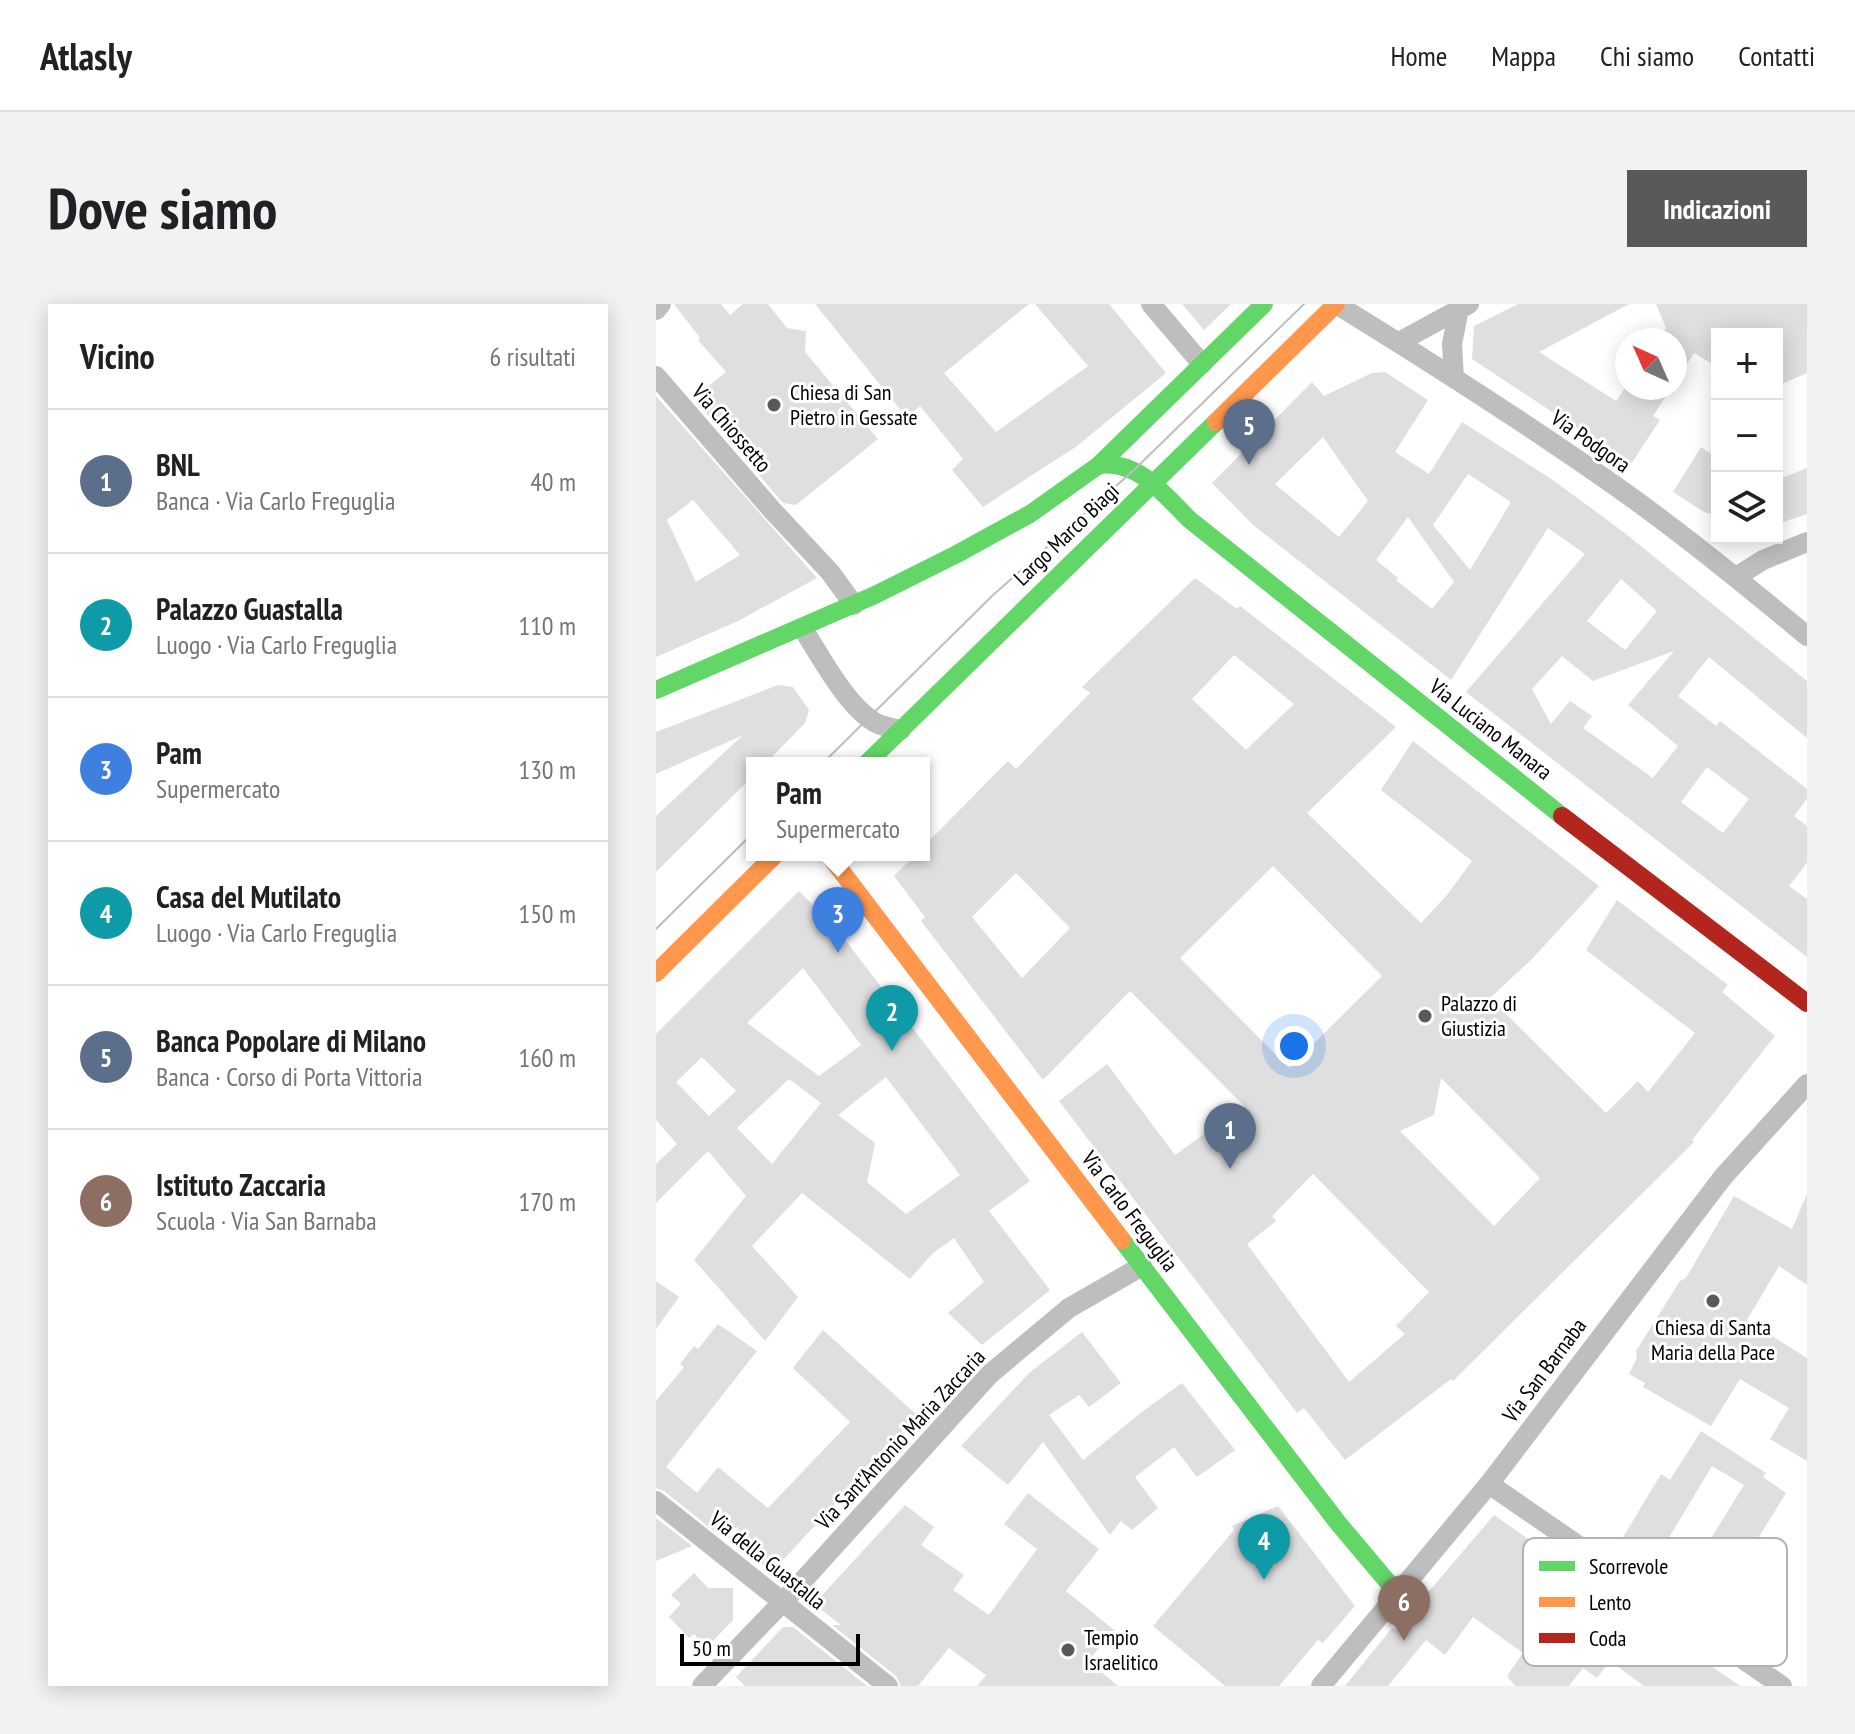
<!DOCTYPE html>
<html lang="it">
<meta charset="utf-8">
<style>
body{margin:0;font-family:"PT Sans Narrow",sans-serif;background:#f2f2f2;color:#202124}
.controls{position:absolute;right:24px;top:24px;display:grid;overflow:hidden;border-radius:0px;box-shadow:0 4px 20px #0003}
.controls button{width:72px;height:72px;display:grid;place-items:center;padding:0;border:0;border-bottom:2px solid #e0e0e0;background:#fff;color:#202124;font:40px sans-serif}
.compass{position:absolute;left:959px;top:24px;width:72px;height:72px;border-radius:50%;background:#fff;box-shadow:0 4px 20px #0003;rotate:315deg}
.scale{position:absolute;left:24px;bottom:20px;width:180px;box-sizing:border-box;padding-left:8px;border:4px solid #000;border-top:0;font-size:22px;line-height:28px;white-space:nowrap;color:#000;-webkit-text-stroke:6px #fff;paint-order:stroke}
.you{position:absolute;left:638px;top:742px;width:28px;height:28px;margin:-20px;border:6px solid #fff;border-radius:50%;background:#1a73e8;box-shadow:0 0 0 12px #1a73e833}
.badge{display:grid;place-items:center;width:52px;height:52px;border-radius:50%;background:#595959;color:#fff;font-size:26px;font-weight:700}
.pin{position:absolute;translate:-50% -66px;filter:drop-shadow(0 2px 4px #0008)}
.pin::after{content:'';position:absolute;top:42px;width:28px;height:24px;background:inherit;clip-path:polygon(0 0,100% 0,50% 100%)}
.popup{position:absolute;left:90px;top:453px;width:184px;height:104px;box-sizing:border-box;display:grid;place-content:center;border-radius:0px;background:#fff;filter:drop-shadow(0 2px 6px #0005);font-size:26px;white-space:nowrap;color:#757577}
.popup b{font-size:30px;color:#202124}
.popup::after{content:'';position:absolute;left:50%;top:100%;margin-left:-16px;border:16px solid transparent;border-top-color:#fff}
.list{margin:0;padding:0;list-style:none}
h2{display:flex;justify-content:space-between;align-items:center;height:104px;margin:0;padding:0 32px;font-size:34px}
h2 small{font-size:26px;font-weight:400;color:#757577}
.list li{display:grid;grid-template-columns:52px 1fr auto;gap:24px;align-items:center;box-sizing:border-box;height:144px;padding:0 32px;border-top:2px solid #e0e0e0}
.list b{display:block;font-size:30px;white-space:nowrap}
.list p{margin:0;font-size:26px;white-space:nowrap;color:#757577}
.list em{font-size:26px;font-style:normal;color:#757577}
.icon{flex:none;width:44px;height:44px;fill:none;stroke:currentColor;stroke-width:2;stroke-linecap:round;stroke-linejoin:round}
.map{position:relative;flex:none;width:1151px;height:1382px;overflow:hidden;border-radius:0px}
header{display:flex;align-items:center;gap:48px;box-sizing:border-box;height:112px;padding:0 40px;background:#fff;border-bottom:2px solid #e0e0e0}
header strong{font-size:38px}
nav{display:flex;gap:44px;margin-inline-start:auto;font-size:28px}
.intro{display:flex;align-items:center;justify-content:space-between;box-sizing:border-box;height:192px;padding:0 48px}
h1{margin:0;font-size:56px}
.button{padding:20px 36px;border-radius:0px;background:#595959;color:#fff;font-size:28px;font-weight:700}
main{display:flex;gap:48px;padding:0 48px}
aside{flex:1;background:#fff;border-radius:0px;box-shadow:0 4px 20px #0003}
.map>svg:first-child{display:block}
</style>
<header>
<strong>Atlasly</strong>
<nav><a>Home</a><a>Mappa</a><a>Chi siamo</a><a>Contatti</a></nav>
</header>
<div class="intro"><h1>Dove siamo</h1><a class="button">Indicazioni</a></div>
<main>
<aside>
<h2>Vicino<small>6 risultati</small></h2>
<ul class="list">
<li><span class="badge" style="background:#5c6f8a">1</span><div><b>BNL</b><p>Banca · Via Carlo Freguglia</p></div><em>40 m</em></li>
<li><span class="badge" style="background:#0f9aa8">2</span><div><b>Palazzo Guastalla</b><p>Luogo · Via Carlo Freguglia</p></div><em>110 m</em></li>
<li><span class="badge" style="background:#3f7fe0">3</span><div><b>Pam</b><p>Supermercato</p></div><em>130 m</em></li>
<li><span class="badge" style="background:#0f9aa8">4</span><div><b>Casa del Mutilato</b><p>Luogo · Via Carlo Freguglia</p></div><em>150 m</em></li>
<li><span class="badge" style="background:#5c6f8a">5</span><div><b>Banca Popolare di Milano</b><p>Banca · Corso di Porta Vittoria</p></div><em>160 m</em></li>
<li><span class="badge" style="background:#8d6e63">6</span><div><b>Istituto Zaccaria</b><p>Scuola · Via San Barnaba</p></div><em>170 m</em></li>
</ul>
</aside>
<div class="map">
<svg width="1151" height="1382" viewBox="0 0 1151 1382">
<rect width="100%" height="100%" fill="#fff"/>
<g fill="#dfdfdf" fill-rule="evenodd">
<polygon points="18,0 65,0 74,11 87,0 112,0 131,24 150,27 149,48 222,135 140,201 127,199 44,102 45,88 70,68 42,36 44,34"/>
<polygon points="159,0 373,0 288,69 340,128 432,62 379,0 453,0 510,69 421,142 327,203 296,166 307,155 264,102 251,114"/>
<polygon points="526,0 575,0 548,26"/>
<polygon points="862,0 973,0 883,48 960,97 969,84 1015,84 997,112 1004,116 975,160 816,55 818,22"/>
<polygon points="1000,0 1151,0 1151,69 1121,82 1121,30 1061,30 1061,63 1038,49 1019,79 1019,36 1002,36 1010,24"/>
<path d="M729,68L772,96L739,148L773,170L806,118L897,176L970,230L1151,377V434L1053,353L1022,392L1060,422L1064,417L1151,485V495L1138,512L1151,522V559L1133,582L1151,595V653L810,388L929,250L892,224L795,376L597,221L556,179L656,78L668,92L716,69ZM667,133L712,197L683,233L619,180ZM812,170L855,198L814,266L777,221ZM752,213L798,278L776,305L740,276L742,274L720,256ZM965,275L1001,307L969,346L931,317ZM1018,347L972,401L1022,442L997,474L927,424L936,412L914,397L895,420L876,385L906,352L937,377ZM1051,463L1093,495L1067,529L1025,498Z"/>
<path d="M0,92L161,274L82,317L0,353ZM37,196L84,251L40,278L11,216Z"/>
<polygon points="1045,143 1061,154 1061,212 1048,208 1017,188"/>
<polygon points="1151,164 1151,210 1121,220 1121,176"/>
<path d="M539,274L581,305L584,302L740,423L651,509L765,619L791,591L816,557L725,486L757,437L943,582L876,655L834,694L950,809L982,777L992,788L1039,729L930,646L961,596L1072,681L1066,688L1119,732L1036,836L1038,838L797,1077L795,1075L689,1156L648,1104L641,1109L403,797L451,760L519,851L552,827L559,833L588,802L474,687L387,776L265,617L269,613L238,572L259,551H268V542L352,457L360,465L434,389L426,383ZM578,351L638,400L590,446L536,395ZM617,562L726,672L633,764L524,654ZM360,569L414,624L366,674L316,613ZM785,774L884,874L838,922L744,827L778,811ZM657,870L773,988L740,1022L749,1030L693,1078L591,940L620,917L616,912Z"/>
<polygon points="122,381 137,383 153,406 149,419 110,459 96,459 96,473 0,568 0,512 87,431 0,470 0,428"/>
<path d="M143,587L183,628L374,877L333,907L394,986L326,1041L292,1009L328,978L298,934L277,949L254,975L146,889L96,942L142,993L109,1037L38,956L90,892L52,847L0,899V860L21,840L0,816V730ZM147,664L205,741L163,772L91,719ZM46,753L80,787L53,812L20,778ZM230,773L304,871L250,910L211,878L219,839L182,811ZM133,775L165,799L116,860L81,824Z"/>
<polygon points="1151,890 1151,981 1123,962 1091,1016 1151,1054 1151,1157 1114,1135 1133,1104 1084,1075 1055,1122 987,1083 989,1079 973,1070 981,1054 980,1047 1024,977 1030,974 1078,892 1136,925"/>
<polygon points="0,977 23,993 0,1025"/>
<polygon points="62,1020 101,1047 10,1163 41,1189 62,1163 112,1204 194,1118 137,1064 167,1026 261,1111 116,1268 73,1233 85,1222 63,1231 8,1187 0,1184 0,1097 28,1063 24,1060 38,1042 42,1045"/>
<polygon points="426,1028 465,1079 433,1103 423,1091 393,1111 427,1156 487,1107 526,1079 579,1146 541,1173 518,1143 479,1173 502,1204 476,1226 465,1217 454,1231 387,1138 352,1181 305,1142 373,1069"/>
<polygon points="1045,1127 1110,1169 1107,1173 1130,1189 1070,1286 1094,1303 1089,1310 1102,1319 1091,1334 1022,1287 1088,1181 1056,1162 993,1267 960,1245 1005,1170 1014,1176"/>
<polygon points="372,1189 443,1245 410,1287 458,1326 432,1357 462,1382 321,1382 330,1371 293,1344 262,1382 245,1382 240,1372 176,1321 185,1321 158,1300 249,1201 278,1223 265,1241 308,1271 297,1286 333,1311 381,1245 348,1220"/>
<polygon points="622,1202 699,1302 667,1339 662,1336 623,1382 569,1382 497,1322 578,1226 576,1222"/>
<polygon points="838,1211 986,1314 1084,1382 988,1382 954,1357 941,1374 927,1364 913,1382 859,1382 851,1372 867,1349 817,1313 789,1351 770,1336 732,1382 689,1382 736,1324 740,1326"/>
<polygon points="0,1214 36,1242 0,1257"/>
<polygon points="38,1269 52,1284 77,1284 77,1316 51,1343 38,1330 33,1334 13,1313 25,1300 15,1291"/>
<polygon points="127,1323 137,1323 211,1382 89,1382 80,1373"/>
</g>
<g fill="none" stroke-linecap="round" stroke-linejoin="round">
<g stroke="#bebebe" stroke-width="20">
<polyline points="495,0 546,60"/>
<path d="M680,0C766,53 851,107 935,165C1010,216 1081,274 1151,332"/>
<polyline points="0,6 5,0"/>
<polyline points="743,38 813,0"/>
<polyline points="0,72 116,206 174,268 198,301"/>
<polyline points="798,74 796,40 803,5"/>
<polyline points="1080,273 1107,256 1151,238"/>
<path d="M147,325C165,353 191,403 220,419C228,423 237,424 245,426"/>
<polyline points="833,1180 1126,1382"/>
<polyline points="0,1197 232,1382"/>
<polyline points="46,1382 142,1282 334,1070 413,1004 486,962"/>
<polyline points="665,1382 833,1180 1067,873 1151,780"/>
</g>
<g stroke="#63d668" stroke-width="18">
<path d="M443,161C483,156 507,190 534,216L906,512"/>
<polyline points="0,386 219,291 301,250 374,210 443,161 608,0"/>
<polyline points="211,459 560,118"/>
<polyline points="466,936 682,1219 741,1289"/>
</g>
<g stroke="#ff974d" stroke-width="18">
<polyline points="560,118 680,0"/>
<polyline points="173,551 466,936"/>
<polyline points="0,669 119,551"/>
</g>
<polyline stroke="#b3261e" stroke-width="18" points="906,512 1151,699"/>
<g stroke="#bebebe" stroke-width="2">
<polyline points="167,459 336,292 478,166 648,0"/>
<polyline points="0,625 96,530"/>
</g>
</g>
<g fill="#595959" stroke="#fff" stroke-width="3">
<circle cx="118" cy="101" r="8"/>
<circle cx="769" cy="712" r="8"/>
<circle cx="1057" cy="997" r="8"/>
<circle cx="412" cy="1346" r="8"/>
</g>
<g text-anchor="middle" dominant-baseline="central" stroke-width="6" stroke-linejoin="round" paint-order="stroke">
<g font-size="22" fill="#000" stroke="#fff" text-anchor="start">
<text x="134" y="88">Chiesa di San<tspan x="134" dy="25">Pietro in Gessate</tspan></text>
<text x="785" y="699">Palazzo di<tspan x="785" dy="25">Giustizia</tspan></text>
<text x="1057" y="1023" text-anchor="middle">Chiesa di Santa<tspan x="1057" dy="25">Maria della Pace</tspan></text>
<text x="428" y="1333">Tempio<tspan x="428" dy="25">Israelitico</tspan></text>
</g>
<g font-size="22" fill="#000" stroke="#fff">
<text transform="translate(76 124) rotate(49)">Via Chiossetto</text>
<text transform="translate(935 137) rotate(35)">Via Podgora</text>
<text transform="translate(410 230) rotate(-44)">Largo Marco Biagi</text>
<text transform="translate(835 425) rotate(38)">Via Luciano Manara</text>
<text transform="translate(474 907) rotate(53)">Via Carlo Freguglia</text>
<text transform="translate(888 1066) rotate(-53)">Via San Barnaba</text>
<text transform="translate(244 1135) rotate(-47)">Via Sant'Antonio Maria Zaccaria</text>
<text transform="translate(112 1256) rotate(39)">Via della Guastalla</text>
</g>
</g>
<rect x="867" y="1234" width="264" height="128" rx="12" fill="#fff" stroke="#b2b2b2" stroke-width="2"/>
<rect x="883" y="1257" width="36" height="10" fill="#63d668"/>
<rect x="883" y="1293" width="36" height="10" fill="#ff974d"/>
<rect x="883" y="1329" width="36" height="10" fill="#b3261e"/>
<g font-size="22" fill="#000">
<text x="933" y="1270">Scorrevole</text>
<text x="933" y="1306">Lento</text>
<text x="933" y="1342">Coda</text>
</g>
</svg>
<div class="controls">
<button>+</button>
<button>−</button>
<button><svg class="icon" aria-label="layers" viewBox="0 0 24 24"><path d="M12 4l9 5-9 5-9-5zM3 14l9 5 9-5"/></svg></button>
</div>
<svg class="compass" viewBox="-18 -18 36 36"><path d="M0-13l5 13h-10z" fill="#e53935"/><path d="M0 13l5-13h-10z" fill="#757577"/></svg>
<div class="scale">50 m</div>
<div class="you"></div>
<div class="pin badge" style="left:574px;top:865px;background:#5c6f8a">1</div>
<div class="pin badge" style="left:236px;top:747px;background:#0f9aa8">2</div>
<div class="pin badge" style="left:182px;top:649px;background:#3f7fe0">3</div>
<div class="popup"><b>Pam</b>Supermercato</div>
<div class="pin badge" style="left:608px;top:1276px;background:#0f9aa8">4</div>
<div class="pin badge" style="left:593px;top:161px;background:#5c6f8a">5</div>
<div class="pin badge" style="left:748px;top:1337px;background:#8d6e63">6</div>
</div>
</main>
